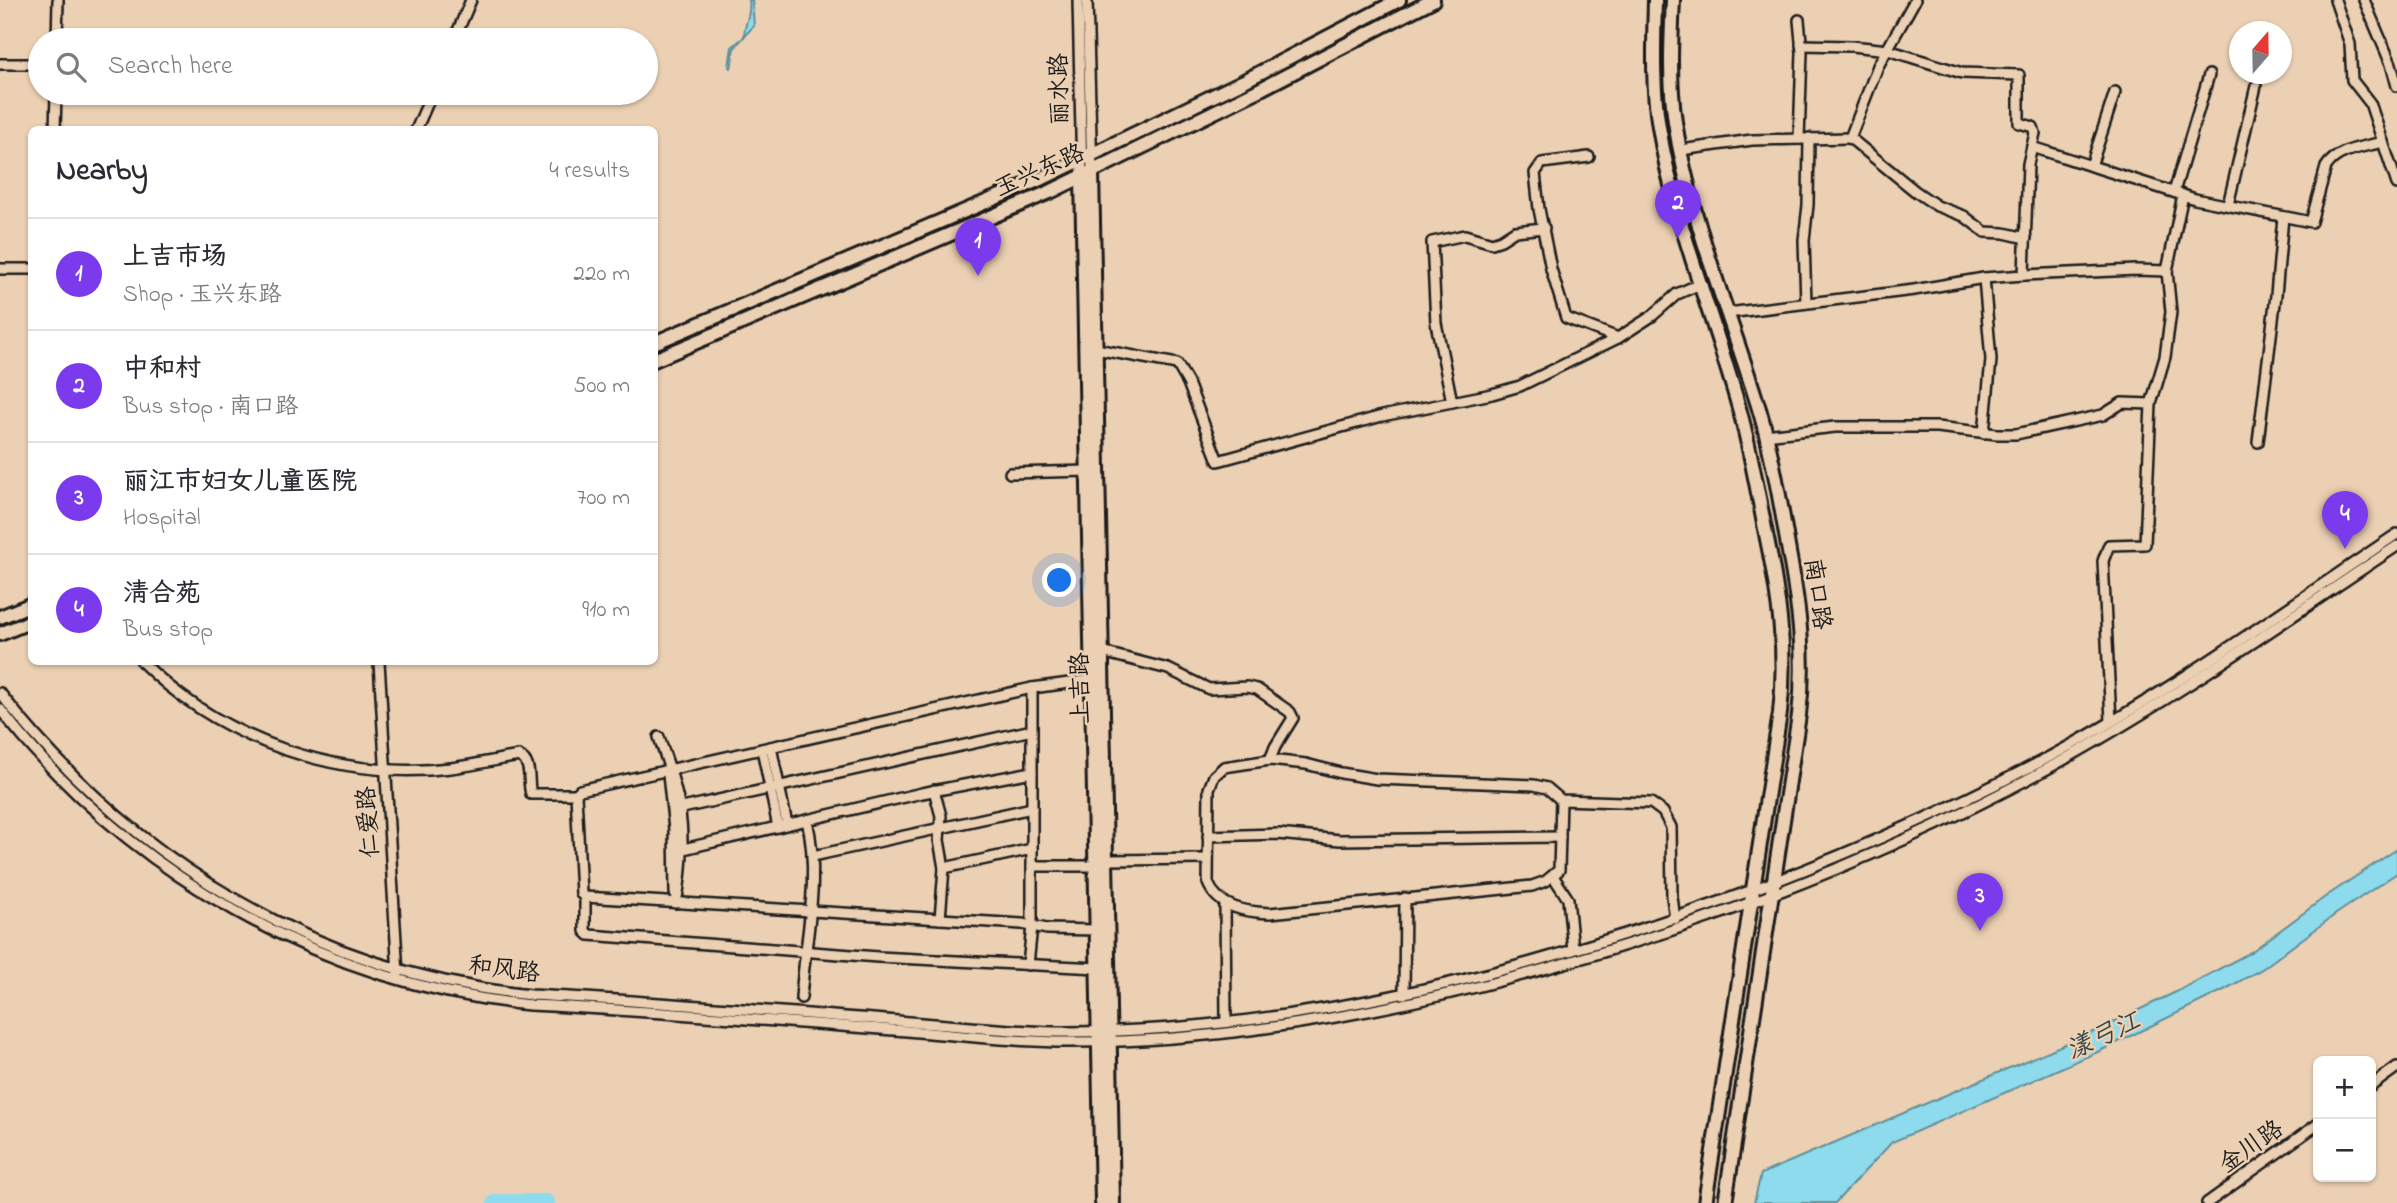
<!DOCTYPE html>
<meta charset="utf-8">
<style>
body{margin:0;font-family:"Indie Flower","LXGW WenKai TC",sans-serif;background:#f7f7f7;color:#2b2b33}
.controls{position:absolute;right:21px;bottom:21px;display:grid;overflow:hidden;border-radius:10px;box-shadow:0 2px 5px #0004}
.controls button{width:63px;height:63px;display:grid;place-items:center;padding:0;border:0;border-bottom:2px solid #e1e1e2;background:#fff;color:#2b2b33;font:35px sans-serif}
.compass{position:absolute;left:2229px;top:21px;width:63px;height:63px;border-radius:50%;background:#fff;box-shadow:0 2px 5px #0004;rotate:20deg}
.you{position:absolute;left:1060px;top:581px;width:24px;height:24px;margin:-18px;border:5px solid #fff;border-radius:50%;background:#1a73e8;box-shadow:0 0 0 10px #1a73e833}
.badge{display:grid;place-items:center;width:46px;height:46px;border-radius:50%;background:#7c3aed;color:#fff;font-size:23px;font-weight:700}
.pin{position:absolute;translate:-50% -58px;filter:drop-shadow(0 2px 4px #0008)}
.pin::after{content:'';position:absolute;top:37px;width:24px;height:21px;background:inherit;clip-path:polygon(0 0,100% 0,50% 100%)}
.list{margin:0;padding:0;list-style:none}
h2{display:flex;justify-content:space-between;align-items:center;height:91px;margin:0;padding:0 28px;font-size:30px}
h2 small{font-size:23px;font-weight:400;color:#7c7c81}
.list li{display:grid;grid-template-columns:46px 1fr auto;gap:21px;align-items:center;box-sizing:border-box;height:112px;padding:0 28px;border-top:2px solid #e1e1e2}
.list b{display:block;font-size:26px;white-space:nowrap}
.list p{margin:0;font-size:23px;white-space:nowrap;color:#7c7c81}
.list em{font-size:23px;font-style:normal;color:#7c7c81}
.icon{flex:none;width:38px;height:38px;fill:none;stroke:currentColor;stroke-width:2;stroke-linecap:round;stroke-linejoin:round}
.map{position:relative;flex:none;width:2397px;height:1203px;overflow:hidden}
.search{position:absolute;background:#fff;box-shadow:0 2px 5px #0004;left:28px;top:28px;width:630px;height:77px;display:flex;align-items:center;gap:18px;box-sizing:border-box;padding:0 24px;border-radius:38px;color:#7c7c81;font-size:26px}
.panel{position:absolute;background:#fff;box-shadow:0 2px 5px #0004;left:28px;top:126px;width:630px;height:539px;border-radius:10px}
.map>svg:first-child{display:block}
</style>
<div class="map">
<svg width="2397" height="1203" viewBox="0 0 2397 1203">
<rect width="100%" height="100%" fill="#ecd0b3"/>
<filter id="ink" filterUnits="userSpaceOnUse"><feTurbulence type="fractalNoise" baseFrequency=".0143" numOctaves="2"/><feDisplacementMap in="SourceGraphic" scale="14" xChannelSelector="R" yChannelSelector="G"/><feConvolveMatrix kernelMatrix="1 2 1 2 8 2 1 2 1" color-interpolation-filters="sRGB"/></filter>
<g filter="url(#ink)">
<g fill="#8edbed" stroke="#608f99" stroke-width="2">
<path d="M749,0H752L754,26C752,27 735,47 734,49C732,54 733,62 731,68L729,67L732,47L744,37C744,23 752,14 749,0Z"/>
<polygon points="2397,849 2397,873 2336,914 2262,969 2224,990 2102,1050 1892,1142 1835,1203 1754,1203 1761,1174 2093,1032 2178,991 2251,952 2325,897"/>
</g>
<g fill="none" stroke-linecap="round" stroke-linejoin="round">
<polyline stroke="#8edbed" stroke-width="18" points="496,1203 546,1203"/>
<defs>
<g id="minor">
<polyline points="1078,0 1082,177"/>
<polyline points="1087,0 1092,172"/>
<polyline points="1915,0 1878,66 1850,138 1915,191 1937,206 1964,216 1985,232 2004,233 2026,238"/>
<polyline points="2335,0 2350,44 2352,80 2370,103 2397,184"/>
<polyline points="2364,0 2391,64 2397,86"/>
<polyline points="57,40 58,0"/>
<polyline points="454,40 471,0"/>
<polyline points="0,64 40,64"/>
<polyline points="55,130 56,93"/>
<polyline points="416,130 432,93"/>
<polyline points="1799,139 1802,52 1799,20"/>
<path d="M2032,147L2195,199L2311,222L2326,167C2337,149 2364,147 2383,142"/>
<polyline points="1681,150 1752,140 1850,138"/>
<polyline points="1589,157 1542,163 1535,173 1539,209 1551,269 1566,318 1618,338"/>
<polyline points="2091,166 2115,92"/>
<polyline points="2174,192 2209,75"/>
<polyline points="2228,205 2256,86"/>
<polyline points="0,269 32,269"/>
<polyline points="2024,275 2136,270 2167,271 2183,195"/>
<polyline points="1984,278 1991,360 1984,433"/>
<polyline points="1806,303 1804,240 1808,205 1809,138"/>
<polyline points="1728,313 1914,290 1984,278 2024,275 2028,164 2035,133 2033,127 2019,123 2019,75 1962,73 1888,50 1852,46 1801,45"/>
<polyline points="1096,349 1177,364 1188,383 1218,461 1382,416 1492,394 1520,386 1618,338 1652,316 1677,294 1700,284"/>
<polyline points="1452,402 1436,323 1432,242 1465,235 1492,243 1501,240 1515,231 1544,228"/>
<polyline points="1765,435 1835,427 1937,427 1997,434 2016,434 2103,415 2122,403 2151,404"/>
<polyline points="2258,442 2276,295 2283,217"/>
<polyline points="1010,473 1088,471"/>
<polyline points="1102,652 1168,669 1209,689 1247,687 1257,689 1290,712 1293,718 1275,747 1270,760"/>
<path d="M142,662C222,741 339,781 451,768C474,765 496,760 519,756C533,763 527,781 531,794H576"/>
<polyline points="379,662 398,974"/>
<polyline points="1092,680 1032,688 580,790 576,794 581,894 585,897 585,931 589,935 878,957 1098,968"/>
<path d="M0,693C132,861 316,973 531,995C653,1001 776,1012 898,1021C950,1025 1004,1031 1057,1032C1215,1033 1375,1005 1528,963C1704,914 1874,848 2036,764C2162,698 2279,613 2397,534"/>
<path d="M0,709C128,873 322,984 530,1005C656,1011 781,1022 907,1031C956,1035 1006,1041 1056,1042C1218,1044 1381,1014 1537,971C1712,923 1884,857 2045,770C2167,704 2281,623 2397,546"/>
<polyline points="2111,721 2103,561 2109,545 2145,544 2151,404 2165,357 2171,312 2167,271"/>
<path d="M659,737C664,753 670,768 674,784C685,821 684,865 676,903"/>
<polyline points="771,747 787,824"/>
<polyline points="762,749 778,827"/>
<polyline points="668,775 674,829 675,893"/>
<polyline points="934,790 941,816 939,840 944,868 940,919"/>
<path d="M1561,800L1559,870L1546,881L1532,886L1270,913C1246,912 1218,908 1208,883L1209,789L1214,776L1224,767L1270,760L1306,764L1341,773L1377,779L1534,785L1547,788L1561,800L1651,803L1663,812L1671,827L1672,897L1675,919"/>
<polyline points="678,809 1032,730"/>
<polyline points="1208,836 1278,834 1340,840 1560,837"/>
<polyline points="675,851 922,793 1032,772"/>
<polyline points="813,856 1032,808"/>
<polyline points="1106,860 1208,859"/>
<polyline points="1032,866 1096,866"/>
<polyline points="944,868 1032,849"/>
<polyline points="1553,876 1568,899 1573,950"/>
<polyline points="585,897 1022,924 1047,929 1097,930"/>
<polyline points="1225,904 1226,1022"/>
<polyline points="1028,965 1032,926 1032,688"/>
<polyline points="1404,994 1405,898"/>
<path d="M801,998C805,939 821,880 807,820"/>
<polyline points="2371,1086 2397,1067"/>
<polyline points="2207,1203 2318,1124"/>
</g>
<g id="major">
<path d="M1655,0C1654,43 1652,85 1659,127C1675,227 1716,321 1742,419C1752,458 1759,499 1767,539C1779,597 1787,653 1780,713L1705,1203"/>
<path d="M1673,0C1671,41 1669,81 1675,122C1690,221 1731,316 1760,412C1773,457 1781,506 1789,552C1799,607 1806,659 1799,715L1725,1203"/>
<polyline points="1092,172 1113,1203"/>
<polyline points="1082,177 1102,1203"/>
<polyline points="654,343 1045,177 1244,81 1399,0"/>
<polyline points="654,360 1052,191 1251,94 1433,0"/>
<polyline points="0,617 32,604"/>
<polyline points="0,634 32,621"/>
</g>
</defs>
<use href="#minor" stroke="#1c1c1c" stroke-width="14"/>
<use href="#major" stroke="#1c1c1c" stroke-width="18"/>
<use href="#minor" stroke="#ecd0b3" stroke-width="9"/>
<use href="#major" stroke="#ecd0b3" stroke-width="12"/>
</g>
</g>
<g text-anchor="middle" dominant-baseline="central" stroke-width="5" stroke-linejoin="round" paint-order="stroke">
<g font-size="24" fill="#1c1c1c" stroke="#ecd0b3">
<text transform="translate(1061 89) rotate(-91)">丽水路</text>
<text transform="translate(1040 172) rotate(-24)">玉兴东路</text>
<text transform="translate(1816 594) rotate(82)">南口路</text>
<text transform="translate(1082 688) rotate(-91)">上吉路</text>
<text transform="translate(370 822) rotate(-94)">仁爱路</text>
<text transform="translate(504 971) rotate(7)">和风路</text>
<text transform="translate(2252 1148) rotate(-35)">金川路</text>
</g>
<g font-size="26" font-style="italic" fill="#334246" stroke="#ecd0b3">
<text transform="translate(2104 1037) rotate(-25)">漾弓江</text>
</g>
</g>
</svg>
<div class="controls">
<button>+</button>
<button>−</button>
</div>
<svg class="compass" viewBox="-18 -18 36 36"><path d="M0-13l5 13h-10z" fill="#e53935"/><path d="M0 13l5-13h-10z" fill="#7c7c81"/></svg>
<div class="you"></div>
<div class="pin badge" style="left:978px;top:276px">1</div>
<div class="pin badge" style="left:1678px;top:238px">2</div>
<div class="pin badge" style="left:1980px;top:931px">3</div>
<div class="pin badge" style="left:2345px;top:549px">4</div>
<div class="search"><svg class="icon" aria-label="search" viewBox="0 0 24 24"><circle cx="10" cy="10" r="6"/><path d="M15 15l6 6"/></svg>Search here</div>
<section class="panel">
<h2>Nearby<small>4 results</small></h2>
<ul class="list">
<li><span class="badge">1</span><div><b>上吉市场</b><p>Shop · 玉兴东路</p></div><em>220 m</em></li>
<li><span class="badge">2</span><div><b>中和村</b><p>Bus stop · 南口路</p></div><em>500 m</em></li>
<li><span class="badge">3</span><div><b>丽江市妇女儿童医院</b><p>Hospital</p></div><em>700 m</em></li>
<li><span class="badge">4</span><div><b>清合苑</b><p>Bus stop</p></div><em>910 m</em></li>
</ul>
</section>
</div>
